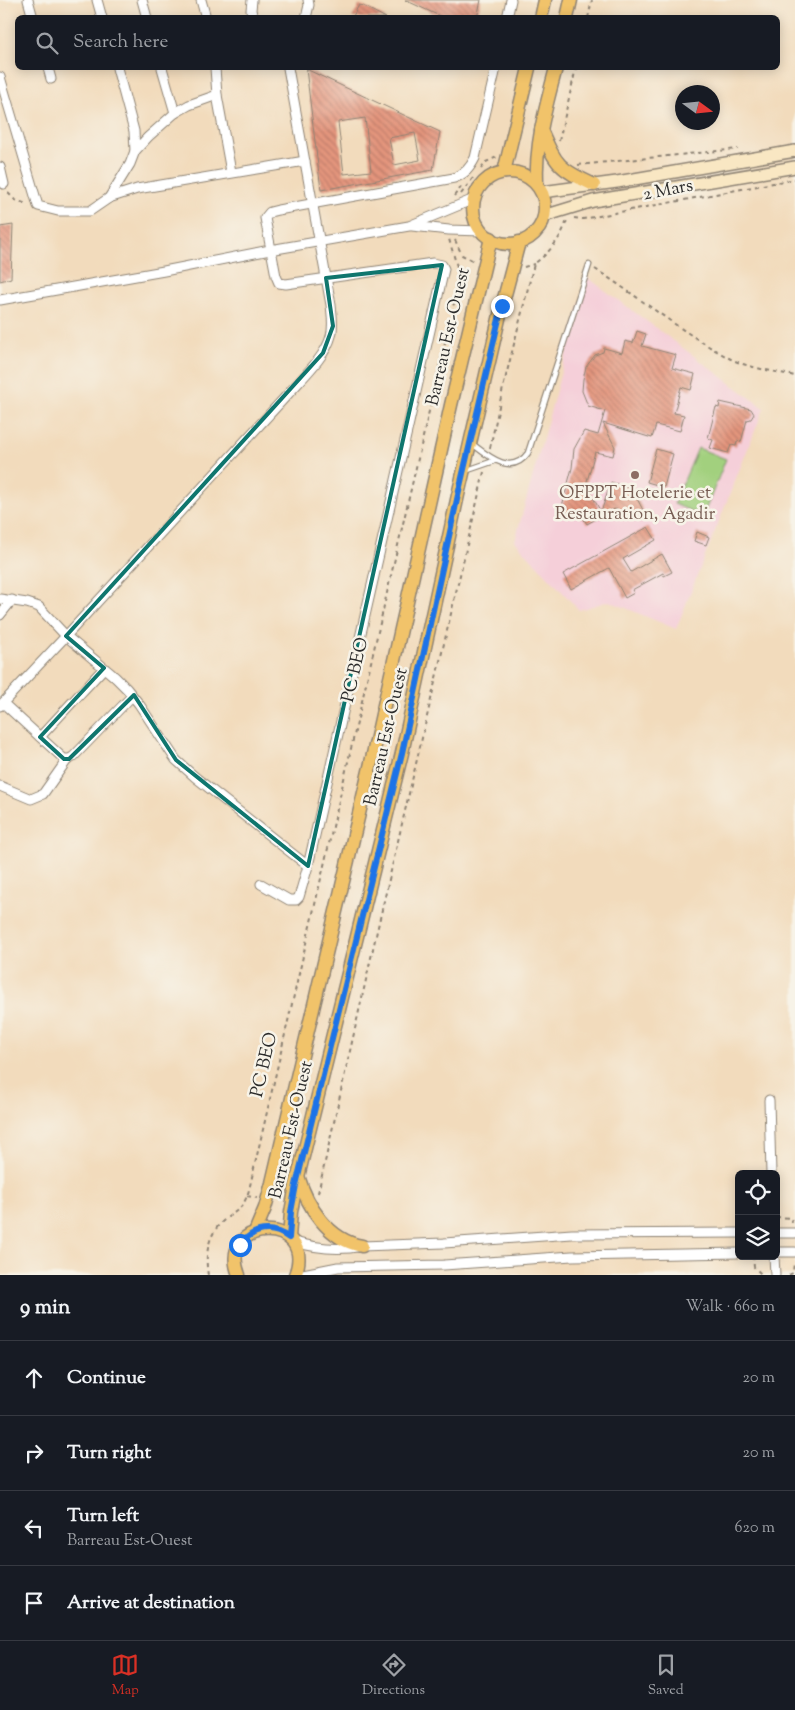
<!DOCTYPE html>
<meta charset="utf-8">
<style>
body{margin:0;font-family:"Sorts Mill Goudy",serif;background:#242831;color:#f1f3f6}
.controls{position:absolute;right:15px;bottom:15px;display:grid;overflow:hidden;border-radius:8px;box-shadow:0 2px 12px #0003}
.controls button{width:45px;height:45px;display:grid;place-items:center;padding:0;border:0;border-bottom:1px solid #363941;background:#171b24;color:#f1f3f6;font:25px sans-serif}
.compass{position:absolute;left:675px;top:85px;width:45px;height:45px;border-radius:50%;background:#171b24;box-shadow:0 2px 12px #0003;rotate:105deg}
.stop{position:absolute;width:15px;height:15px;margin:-11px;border:4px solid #1a73e8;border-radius:50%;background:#fff}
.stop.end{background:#1a73e8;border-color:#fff;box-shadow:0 1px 5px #0008}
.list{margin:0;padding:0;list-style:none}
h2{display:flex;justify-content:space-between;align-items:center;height:65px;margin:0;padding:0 20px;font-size:21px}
h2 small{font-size:16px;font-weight:400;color:#9ea1a6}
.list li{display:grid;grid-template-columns:32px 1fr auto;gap:15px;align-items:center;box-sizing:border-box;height:75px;padding:0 20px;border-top:1px solid #363941}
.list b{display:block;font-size:19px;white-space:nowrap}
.list p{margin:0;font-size:16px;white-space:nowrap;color:#9ea1a6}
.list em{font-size:16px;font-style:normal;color:#9ea1a6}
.icon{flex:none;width:28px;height:28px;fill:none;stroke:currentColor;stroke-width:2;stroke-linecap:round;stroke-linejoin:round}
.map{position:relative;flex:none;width:795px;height:1275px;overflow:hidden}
.search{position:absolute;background:#171b24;box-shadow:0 2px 12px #0003;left:15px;right:15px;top:15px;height:55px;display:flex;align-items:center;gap:12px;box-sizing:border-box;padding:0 18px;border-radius:8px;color:#9ea1a6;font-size:19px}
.sheet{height:365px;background:#171b24}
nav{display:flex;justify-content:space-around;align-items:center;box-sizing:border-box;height:70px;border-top:1px solid #363941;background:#171b24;font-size:14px;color:#9ea1a6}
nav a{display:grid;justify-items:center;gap:2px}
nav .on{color:#d93025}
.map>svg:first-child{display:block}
</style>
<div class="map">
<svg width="795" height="1275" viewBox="0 0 795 1275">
<defs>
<pattern id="building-back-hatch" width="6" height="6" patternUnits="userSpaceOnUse" patternTransform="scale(1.25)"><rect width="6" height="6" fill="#e4957d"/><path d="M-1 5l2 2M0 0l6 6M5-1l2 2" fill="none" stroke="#b97a67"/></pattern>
</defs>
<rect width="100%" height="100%" fill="#f7f3e8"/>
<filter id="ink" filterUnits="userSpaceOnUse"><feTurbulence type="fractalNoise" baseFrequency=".02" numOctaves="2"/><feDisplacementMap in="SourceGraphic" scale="10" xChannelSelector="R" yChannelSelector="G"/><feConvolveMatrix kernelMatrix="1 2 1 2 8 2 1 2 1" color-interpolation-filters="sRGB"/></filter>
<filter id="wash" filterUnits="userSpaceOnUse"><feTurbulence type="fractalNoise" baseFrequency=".0096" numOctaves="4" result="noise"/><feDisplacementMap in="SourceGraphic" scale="20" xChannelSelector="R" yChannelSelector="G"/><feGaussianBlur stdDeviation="1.12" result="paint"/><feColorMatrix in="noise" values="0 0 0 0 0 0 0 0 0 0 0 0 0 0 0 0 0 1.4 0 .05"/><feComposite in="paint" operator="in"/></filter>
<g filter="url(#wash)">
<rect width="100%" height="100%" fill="#f2dbbc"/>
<polygon fill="#f5cfd9" points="587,277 764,408 676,629 609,601 579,610 515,541"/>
<polygon fill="#a2d07e" stroke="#667e54" points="698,448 726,459 703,516 674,504"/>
<g id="blocks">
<g fill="url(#building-back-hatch)" fill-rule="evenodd">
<polygon points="405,0 481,0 477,18 444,18"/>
<polygon points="359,5 363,6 386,18 352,18"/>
<path d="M306,69L440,132L433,170L321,190ZM365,118L371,171L344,174L338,122ZM415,133L420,160L394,165L389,138Z"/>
<polygon points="13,225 11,278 0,281 0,227"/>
<polygon points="637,331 646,334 642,346 676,355 672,368 695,374 691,390 681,387 674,413 684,415 680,431 656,425 652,438 603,423 615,447 613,456 595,452 586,485 601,512 611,482 632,489 643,510 627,519 626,517 622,520 617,510 614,509 587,524 583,518 561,510 572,468 574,449 584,431 598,435 605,411 588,406 582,391 583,379 586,367 595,355 603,352 604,348 622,353 625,341 633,343"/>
<polygon points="720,402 751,409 754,414 751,419 747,420 741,442 737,441 736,446 731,445 728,453 710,448 713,440 708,438 716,407 719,408"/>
<polygon points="656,449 673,454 664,487 647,482"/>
<polygon points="648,527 656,540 623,559 631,572 662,554 672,572 664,576 663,573 632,590 634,593 625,598 609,568 571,589 563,574"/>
<polygon points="697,532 709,537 706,545 694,541"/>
</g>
</g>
</g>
<g filter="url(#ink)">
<use href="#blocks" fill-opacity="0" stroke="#8e8374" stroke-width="1"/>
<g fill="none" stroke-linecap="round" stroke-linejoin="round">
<defs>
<g id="lane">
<path d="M471,443C488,456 511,477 528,453L589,265"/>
<polyline points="465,471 494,461"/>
</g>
<g id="street">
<polyline points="28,0 33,18"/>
<polyline points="97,0 102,18"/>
<polyline points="142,0 147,18"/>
<polyline points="201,0 206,18"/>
<polyline points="252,0 251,10 253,18"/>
<polyline points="306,18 309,5 308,0"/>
<polyline points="507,18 511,0"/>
<polyline points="48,68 51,79"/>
<polyline points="117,68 134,131 135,151"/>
<polyline points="162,68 175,113"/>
<polyline points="215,68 217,95 231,172"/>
<polyline points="0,77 38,206 58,211 90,211 109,198 137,189 305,161"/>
<polyline points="0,167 4,184"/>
<polyline points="109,198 130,164 135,151 148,137 175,113 189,105 217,95"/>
<polyline points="412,226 449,230 482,231"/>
<polyline points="0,300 164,271 270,250 409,226 474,199"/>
<polyline points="0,599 27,603 39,607 66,636 115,677 127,689 139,704 176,760 195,777 308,866"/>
<polyline points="0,615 12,600"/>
<polyline points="3,703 64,759 69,759 73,757 132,696"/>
<path d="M0,706L66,636L289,393C303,377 326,356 331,336C334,326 332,315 331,305L288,68"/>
<polyline points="40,737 104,668"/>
<polyline points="0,786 31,799 43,794 67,760"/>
<path d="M261,884L289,900H296L299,897L308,866L444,269L442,265L433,263L286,284L279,283L276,276L265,218L270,212L278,210L454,178C465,174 470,168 475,158L496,68"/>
<polyline points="769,1100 771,1174"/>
<polyline points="776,1233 795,1233"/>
<path d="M291,1241C314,1248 338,1251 362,1246L444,1243L572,1234L739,1233"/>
<polyline points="776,1252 795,1252"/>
<polyline points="774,1256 775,1275"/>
<polyline points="298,1275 338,1267 444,1265 572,1256 739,1253"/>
</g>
<g id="secondary">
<polyline points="542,192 617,182 795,151"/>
<polyline points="544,216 593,201 795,167"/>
</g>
<g id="primary">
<polyline points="541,18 545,0"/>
<polyline points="567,18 571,0"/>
<path d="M541,130C557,166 558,168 594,185"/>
<polyline points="504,172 529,68"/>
<circle cx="509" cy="208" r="36"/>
<path d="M537,184C535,144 546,106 556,68"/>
<path d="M298,1176C307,1206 328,1240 362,1246"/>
<polyline points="255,1232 265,1208 272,1183 374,750 451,405 491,238"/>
<polyline points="289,1238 291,1212 296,1185 402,753 458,495 502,306 519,242"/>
<path d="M239,1275C216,1216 318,1216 295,1275"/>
</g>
</defs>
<use href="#lane" stroke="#8e8374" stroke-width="7"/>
<use href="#street" stroke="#8e8374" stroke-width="11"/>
<use href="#secondary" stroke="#8e8374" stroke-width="14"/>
<use href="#primary" stroke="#8e8374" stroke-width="15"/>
<g stroke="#8e8374" stroke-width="2" stroke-dasharray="4 4" stroke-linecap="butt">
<polyline points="588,18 592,0"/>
<polyline points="559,141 576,68"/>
<polyline points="578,165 738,149"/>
<polyline points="481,169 486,162 497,157"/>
<polyline points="8,193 15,200 27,204"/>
<polyline points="461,194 473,178"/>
<polyline points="454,196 462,186"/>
<polyline points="574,218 583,219 795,179"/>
<polyline points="455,240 462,255 474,261"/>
<polyline points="524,267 534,264"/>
<path d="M595,269C639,297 683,333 729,358C747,368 774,371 795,376"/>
<path d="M490,448L503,388L534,264C549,253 561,239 567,220"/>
<polyline points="318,1193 377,931 484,472"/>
<polyline points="247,1196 257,1198"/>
<polyline points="776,1217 791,1218 793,1225"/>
<polyline points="753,1256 754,1267 762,1275"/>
<path d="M208,1275C205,1258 207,1239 219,1225C233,1210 242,1214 249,1190L460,277L449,239"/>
<polyline points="789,1275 793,1273 794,1262"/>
</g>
<use href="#lane" stroke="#fff" stroke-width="4.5"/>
<use href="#street" stroke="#fff" stroke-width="9"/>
<use href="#secondary" stroke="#f9e7c3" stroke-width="11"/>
<use href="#primary" stroke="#f1c36a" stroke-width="12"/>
</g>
</g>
<g fill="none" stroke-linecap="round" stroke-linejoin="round" filter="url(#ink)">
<path stroke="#1a73e8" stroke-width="6" d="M240,1245C253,1228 272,1225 289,1238L291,1212L296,1185L402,753L458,495L502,306"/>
</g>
<path fill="none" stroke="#0f766e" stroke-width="4" stroke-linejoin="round" d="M442,265L308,866L176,760L134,695L69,759H64L40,737L104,668L66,636L323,353L333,326L326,278Z"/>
<circle fill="#8d6e63" stroke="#f7f3e8" stroke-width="2" cx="635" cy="475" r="5"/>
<g text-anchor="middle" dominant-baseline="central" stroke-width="5" stroke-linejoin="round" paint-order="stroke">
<g font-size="18" fill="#2b2b2b" stroke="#f7f3e8">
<text transform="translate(668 191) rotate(-11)">2 Mars</text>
<text transform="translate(449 337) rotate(-77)">Barreau Est-Ouest</text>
<text transform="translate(356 670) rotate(-77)">PC BEO</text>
<text transform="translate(387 737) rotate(-77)">Barreau Est-Ouest</text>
<text transform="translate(265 1065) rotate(-77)">PC BEO</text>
<text transform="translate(292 1130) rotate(-77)">Barreau Est-Ouest</text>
</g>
<g font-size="18" fill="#785e54" stroke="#f7f3e8">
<text x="635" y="494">OFPPT Hotelerie et<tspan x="635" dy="21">Restauration, Agadir</tspan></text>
</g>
</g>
</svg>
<div class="controls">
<button><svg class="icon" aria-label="locate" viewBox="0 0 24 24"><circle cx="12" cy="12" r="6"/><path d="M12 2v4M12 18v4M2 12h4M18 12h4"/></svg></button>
<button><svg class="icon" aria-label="layers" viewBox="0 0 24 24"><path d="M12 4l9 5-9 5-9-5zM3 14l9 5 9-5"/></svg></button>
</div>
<svg class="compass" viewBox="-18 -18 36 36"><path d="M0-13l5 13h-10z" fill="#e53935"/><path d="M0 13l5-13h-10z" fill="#9ea1a6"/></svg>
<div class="stop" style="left:240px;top:1245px"></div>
<div class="stop end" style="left:502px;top:306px"></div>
<div class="search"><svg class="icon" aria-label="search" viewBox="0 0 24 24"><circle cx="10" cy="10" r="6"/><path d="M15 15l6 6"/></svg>Search here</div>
</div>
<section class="sheet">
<h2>9 min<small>Walk · 660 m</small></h2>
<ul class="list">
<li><svg class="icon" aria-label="ahead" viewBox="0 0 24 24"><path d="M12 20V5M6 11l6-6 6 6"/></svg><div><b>Continue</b></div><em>20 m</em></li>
<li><svg class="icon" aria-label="right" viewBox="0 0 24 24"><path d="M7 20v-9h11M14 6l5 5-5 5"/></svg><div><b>Turn right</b></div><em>20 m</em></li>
<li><svg class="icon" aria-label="left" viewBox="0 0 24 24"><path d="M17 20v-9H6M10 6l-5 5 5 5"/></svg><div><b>Turn left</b><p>Barreau Est-Ouest</p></div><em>620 m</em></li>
<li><svg class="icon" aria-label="arrive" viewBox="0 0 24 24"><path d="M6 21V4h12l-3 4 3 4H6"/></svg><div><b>Arrive at destination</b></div></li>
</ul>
</section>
<nav>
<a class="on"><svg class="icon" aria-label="map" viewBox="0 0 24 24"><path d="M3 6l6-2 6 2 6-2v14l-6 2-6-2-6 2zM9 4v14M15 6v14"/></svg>Map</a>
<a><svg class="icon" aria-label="directions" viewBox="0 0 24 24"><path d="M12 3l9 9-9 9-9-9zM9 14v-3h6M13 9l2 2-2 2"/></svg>Directions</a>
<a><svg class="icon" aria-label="saved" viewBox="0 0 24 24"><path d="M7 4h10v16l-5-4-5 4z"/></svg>Saved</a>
</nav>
